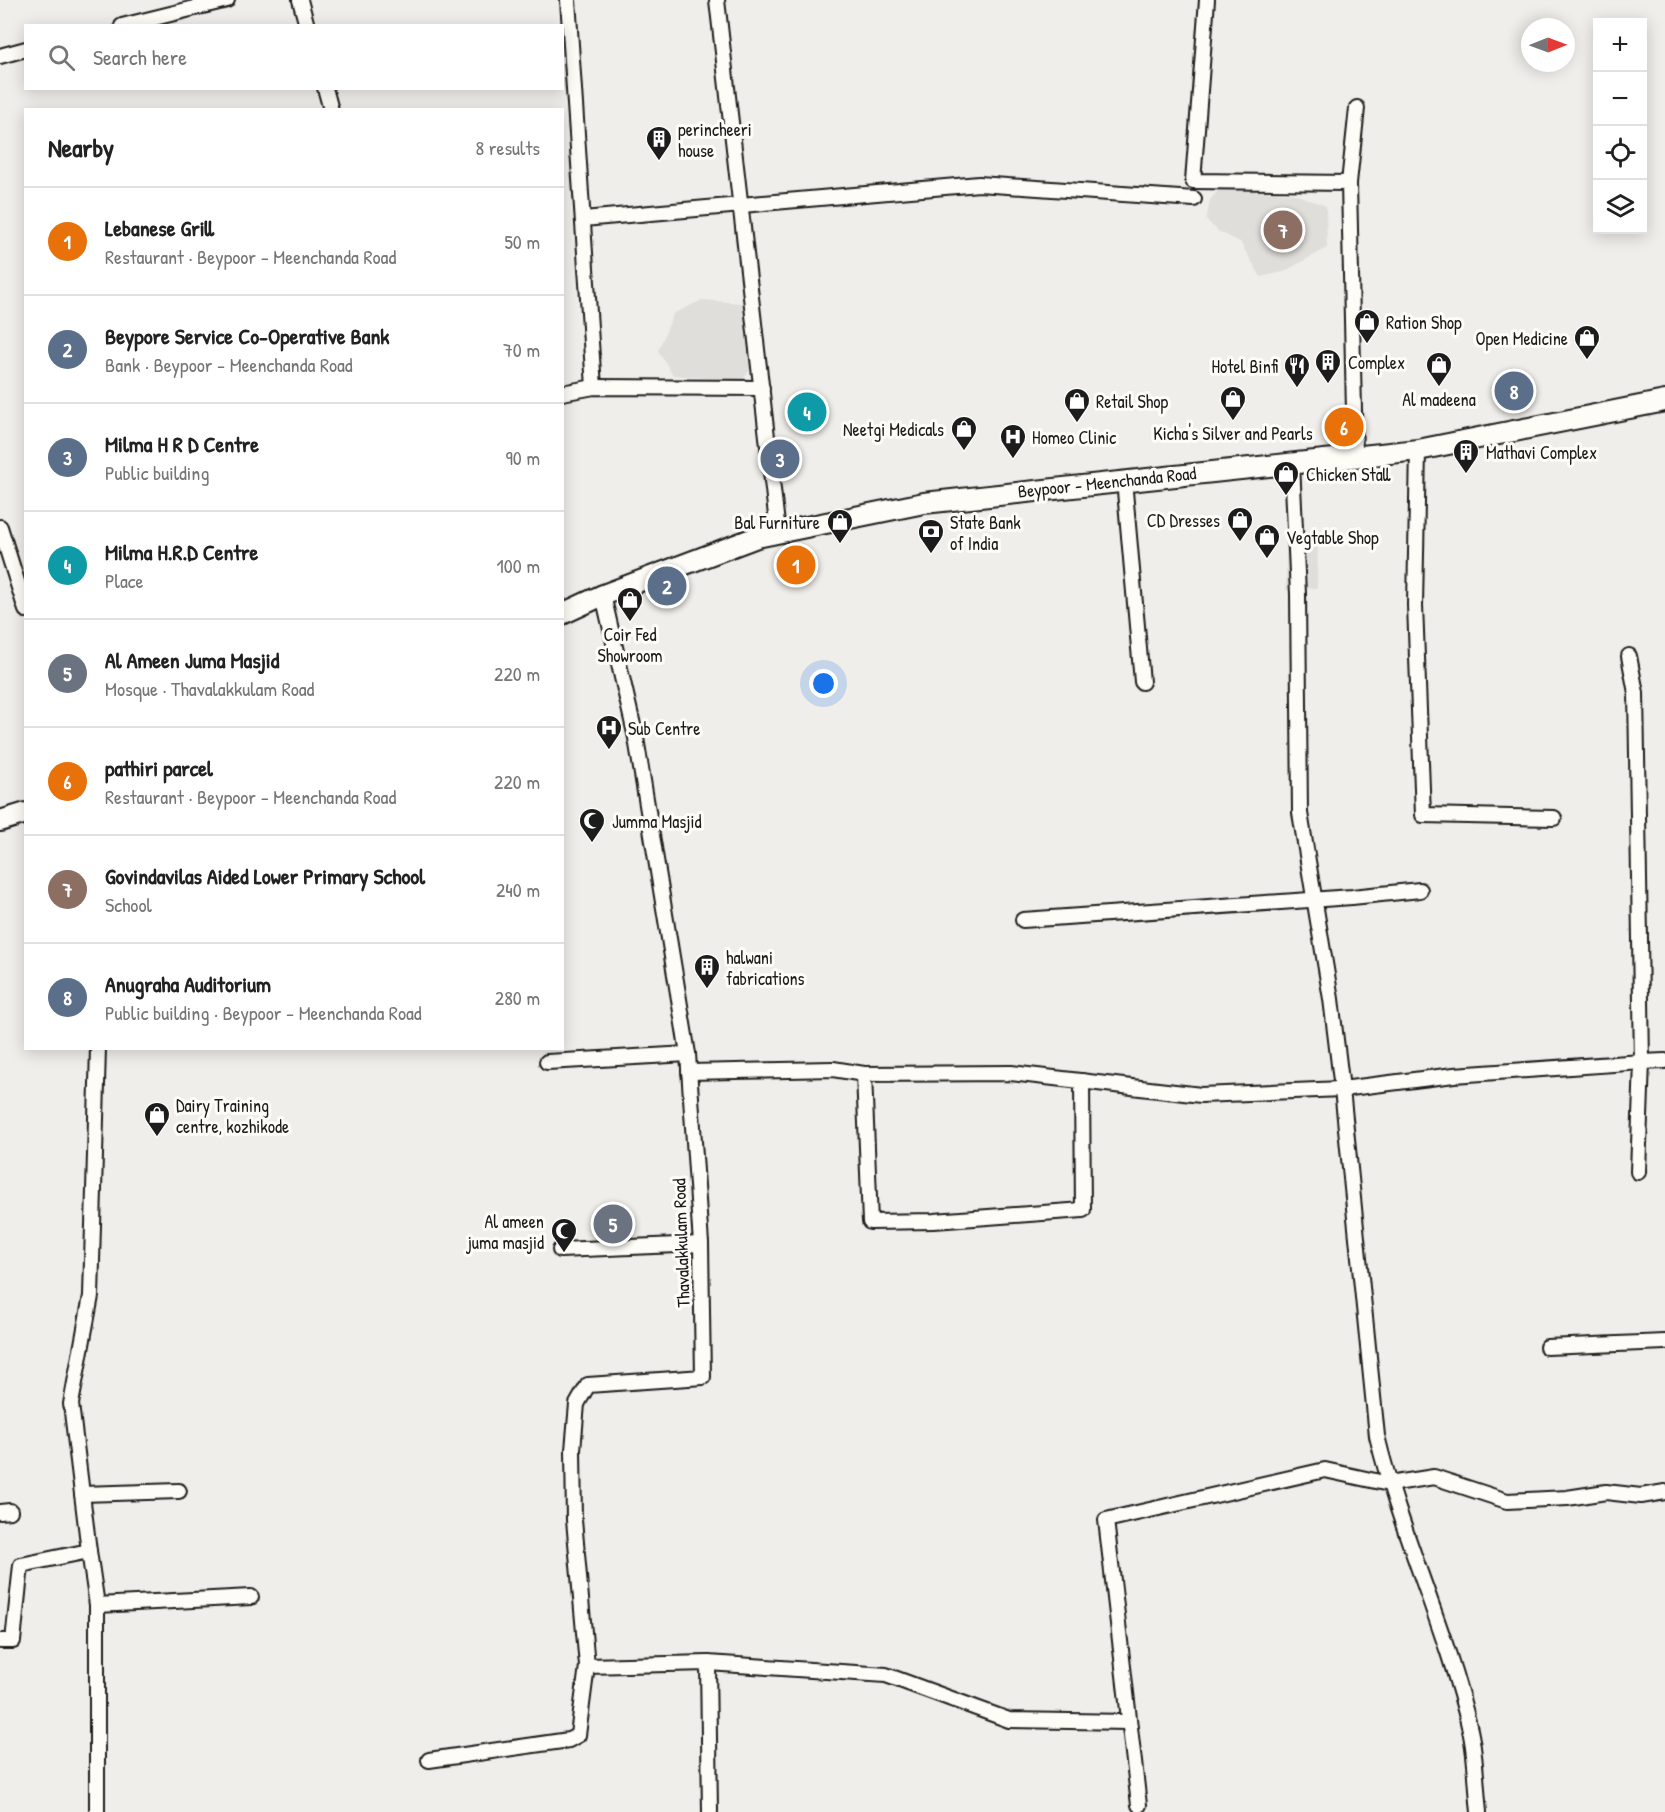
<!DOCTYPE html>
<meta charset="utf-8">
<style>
body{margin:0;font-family:"Patrick Hand",sans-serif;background:#f2f2f2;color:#222}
.controls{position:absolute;right:18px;top:18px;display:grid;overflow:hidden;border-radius:0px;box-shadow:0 3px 15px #0003}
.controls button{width:54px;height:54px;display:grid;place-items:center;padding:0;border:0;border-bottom:2px solid #e0e0e0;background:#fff;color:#222;font:30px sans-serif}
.compass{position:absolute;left:1521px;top:18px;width:54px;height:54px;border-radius:50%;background:#fff;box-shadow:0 3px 15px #0003;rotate:89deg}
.you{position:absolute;left:824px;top:684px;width:21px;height:21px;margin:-15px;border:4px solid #fff;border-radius:50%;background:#1a73e8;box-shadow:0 0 0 9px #1a73e833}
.badge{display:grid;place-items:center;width:39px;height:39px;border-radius:50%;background:#1c1c1c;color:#fff;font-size:20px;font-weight:700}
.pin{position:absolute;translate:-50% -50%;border:3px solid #fff;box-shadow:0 2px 6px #0006}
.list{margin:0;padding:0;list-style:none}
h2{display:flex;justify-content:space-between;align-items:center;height:78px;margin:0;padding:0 24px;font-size:26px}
h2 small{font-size:20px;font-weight:400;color:#767676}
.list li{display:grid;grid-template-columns:39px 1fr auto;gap:18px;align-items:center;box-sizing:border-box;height:108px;padding:0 24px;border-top:2px solid #e0e0e0}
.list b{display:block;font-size:22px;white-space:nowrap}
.list p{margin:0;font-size:20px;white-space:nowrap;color:#767676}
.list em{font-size:20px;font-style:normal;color:#767676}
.icon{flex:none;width:33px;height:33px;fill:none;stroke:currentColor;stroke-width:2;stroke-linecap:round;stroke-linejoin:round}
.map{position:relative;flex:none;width:1665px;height:1812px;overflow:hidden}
.search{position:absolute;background:#fff;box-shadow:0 3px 15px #0003;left:24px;top:24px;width:540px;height:66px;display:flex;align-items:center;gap:15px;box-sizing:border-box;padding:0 21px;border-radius:0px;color:#767676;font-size:22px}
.panel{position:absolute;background:#fff;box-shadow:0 3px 15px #0003;left:24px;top:108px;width:540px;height:942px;border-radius:0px}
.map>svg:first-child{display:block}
</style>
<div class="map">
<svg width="1665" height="1812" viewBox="0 0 1665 1812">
<rect width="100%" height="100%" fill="#f0eeea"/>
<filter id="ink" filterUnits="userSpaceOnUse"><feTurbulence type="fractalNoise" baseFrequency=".0167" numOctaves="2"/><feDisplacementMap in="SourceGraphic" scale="12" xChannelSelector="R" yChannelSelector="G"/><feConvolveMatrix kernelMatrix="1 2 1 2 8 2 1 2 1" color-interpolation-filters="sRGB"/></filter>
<g filter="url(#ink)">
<g fill="#e0deda">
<polygon points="1221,187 1295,194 1326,206 1327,248 1283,272 1261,277 1240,242 1218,231 1206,220 1210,200"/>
<polygon points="702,300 753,304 753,365 742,381 673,375 658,351 673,314"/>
<polygon points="1318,536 1317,588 1286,590 1286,538"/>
</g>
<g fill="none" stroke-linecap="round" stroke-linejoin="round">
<defs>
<g id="street">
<polyline points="300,0 307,26"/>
<polyline points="568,0 594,387"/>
<polyline points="717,0 778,533"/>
<polyline points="1207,0 1193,181 1349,183 1355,457"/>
<polyline points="122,26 227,0"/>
<polyline points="0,56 26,49"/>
<polyline points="325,88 331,110"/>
<polyline points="1349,183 1357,108"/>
<polyline points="583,219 979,184 1194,199"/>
<polyline points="562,393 594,387 762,388"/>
<polyline points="1418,450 1415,605 1423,815 1554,818"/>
<path d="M1292,463L1298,594L1300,813L1331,999L1342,1089L1377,1436C1401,1536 1447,1630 1470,1730C1476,1756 1476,1785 1479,1812"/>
<polyline points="1124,480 1142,682"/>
<polyline points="0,527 26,610"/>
<polyline points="1629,656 1636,693 1642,1062 1665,1061"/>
<polyline points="1023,920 1352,897 1420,890"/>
<polyline points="547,1062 688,1054"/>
<polyline points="689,1072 833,1069 864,1074 1011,1073 1201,1095 1342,1089 1454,1075 1642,1062 1638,1172"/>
<polyline points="864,1074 870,1222 934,1221 1083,1210 1082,1081"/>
<polyline points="560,1250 701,1244"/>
<polyline points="1547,1347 1665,1342"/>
<polyline points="82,1494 179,1491"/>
<polyline points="0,1512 10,1511"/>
<polyline points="89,1551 97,1605 97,1812"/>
<polyline points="97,1605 251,1597"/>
<polyline points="0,1641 13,1641 21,1565 89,1551 71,1404 91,1296 98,1048"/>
<polyline points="708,1663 710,1812"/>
<polyline points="587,1666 708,1663 886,1675 1009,1720 1129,1722"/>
<polyline points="429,1760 569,1740 578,1735 587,1666 574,1520 573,1450 577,1404 588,1385 703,1377 701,1244 688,1054 636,738 603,595"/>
<polyline points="1139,1805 1106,1520 1325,1470 1389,1484 1434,1477 1507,1501 1567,1498 1606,1492 1641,1496 1665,1492"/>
</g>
<g id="secondary">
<polyline points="562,614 603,595 757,537 924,503 1418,450 1665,401"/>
<polyline points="0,821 26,813"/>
</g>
</defs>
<use href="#street" stroke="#1c1c1c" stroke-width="18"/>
<use href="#secondary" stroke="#1c1c1c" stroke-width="24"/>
<use href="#street" stroke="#fdfcf7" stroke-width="14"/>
<use href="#secondary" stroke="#fdfcf7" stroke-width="20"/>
</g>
</g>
<defs>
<symbol id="building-pin" viewBox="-11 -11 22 30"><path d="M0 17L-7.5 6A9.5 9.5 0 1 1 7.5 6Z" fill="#1c1c1c" stroke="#fdfcf7"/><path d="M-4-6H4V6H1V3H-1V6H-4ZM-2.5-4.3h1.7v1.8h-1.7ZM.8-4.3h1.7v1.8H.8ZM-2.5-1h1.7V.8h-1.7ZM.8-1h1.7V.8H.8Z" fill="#fff"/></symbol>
<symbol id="shop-pin" viewBox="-11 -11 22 30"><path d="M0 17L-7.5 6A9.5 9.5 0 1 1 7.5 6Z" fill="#1c1c1c" stroke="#fdfcf7"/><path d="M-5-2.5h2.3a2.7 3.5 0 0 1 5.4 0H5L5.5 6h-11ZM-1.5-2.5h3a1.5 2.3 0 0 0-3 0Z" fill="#fff"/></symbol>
<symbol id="restaurant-pin" viewBox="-11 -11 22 30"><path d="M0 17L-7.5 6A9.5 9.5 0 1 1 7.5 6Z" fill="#1c1c1c" stroke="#fdfcf7"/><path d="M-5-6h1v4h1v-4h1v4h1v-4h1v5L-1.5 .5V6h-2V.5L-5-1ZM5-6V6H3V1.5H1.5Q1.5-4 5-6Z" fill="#fff"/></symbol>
<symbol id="hospital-pin" viewBox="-11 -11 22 30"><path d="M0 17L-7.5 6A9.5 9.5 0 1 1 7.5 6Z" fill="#1c1c1c" stroke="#fdfcf7"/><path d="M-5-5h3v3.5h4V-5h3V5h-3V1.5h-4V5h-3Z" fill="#fff"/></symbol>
<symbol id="bank-pin" viewBox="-11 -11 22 30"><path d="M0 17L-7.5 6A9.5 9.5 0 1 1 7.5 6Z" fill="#1c1c1c" stroke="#fdfcf7"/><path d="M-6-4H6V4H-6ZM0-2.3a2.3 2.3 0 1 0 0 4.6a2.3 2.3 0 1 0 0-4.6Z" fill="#fff"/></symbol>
<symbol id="mosque-pin" viewBox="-11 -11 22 30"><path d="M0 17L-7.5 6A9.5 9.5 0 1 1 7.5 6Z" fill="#1c1c1c" stroke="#fdfcf7"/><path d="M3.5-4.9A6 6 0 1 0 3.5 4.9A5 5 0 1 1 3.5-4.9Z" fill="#fff"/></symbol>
</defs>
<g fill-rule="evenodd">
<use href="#building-pin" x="644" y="124" width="30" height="40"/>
<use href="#shop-pin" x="1352" y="307" width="30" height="40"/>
<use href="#shop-pin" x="1572" y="323" width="30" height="40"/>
<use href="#building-pin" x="1313" y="347" width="30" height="40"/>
<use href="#shop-pin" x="1424" y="350" width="30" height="40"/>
<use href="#restaurant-pin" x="1282" y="351" width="30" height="40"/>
<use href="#shop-pin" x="1218" y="384" width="30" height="40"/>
<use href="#shop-pin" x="1062" y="386" width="30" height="40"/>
<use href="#shop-pin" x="949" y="414" width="30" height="40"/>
<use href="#hospital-pin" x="998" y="422" width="30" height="40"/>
<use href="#building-pin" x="1451" y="437" width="30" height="40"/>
<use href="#shop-pin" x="1271" y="459" width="30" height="40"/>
<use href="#shop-pin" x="1225" y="505" width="30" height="40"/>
<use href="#shop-pin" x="825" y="507" width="30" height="40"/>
<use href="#bank-pin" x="916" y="517" width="30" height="40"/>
<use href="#shop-pin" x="1252" y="522" width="30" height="40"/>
<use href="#shop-pin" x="615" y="585" width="30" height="40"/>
<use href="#hospital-pin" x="594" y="713" width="30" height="40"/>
<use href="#mosque-pin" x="577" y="806" width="30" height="40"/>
<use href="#building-pin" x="692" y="952" width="30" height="40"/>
<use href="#shop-pin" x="142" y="1100" width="30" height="40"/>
<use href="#mosque-pin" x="549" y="1216" width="30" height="40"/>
</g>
<g text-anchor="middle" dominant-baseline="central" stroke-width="6" stroke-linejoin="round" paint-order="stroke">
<g font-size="18" fill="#1c1c1c" stroke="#fdfcf7" text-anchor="start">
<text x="678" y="129">perincheeri<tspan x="678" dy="21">house</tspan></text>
<text x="1386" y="322">Ration Shop</text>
<text x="1568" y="338" text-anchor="end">Open Medicine</text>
<text x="1348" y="362">Complex</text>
<text x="1278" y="366" text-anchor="end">Hotel Binfi</text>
<text x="1439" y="399" text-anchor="middle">Al madeena</text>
<text x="1096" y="401">Retail Shop</text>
<text x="944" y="429" text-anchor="end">Neetgi Medicals</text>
<text x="1233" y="433" text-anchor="middle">Kicha's Silver and Pearls</text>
<text x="1032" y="437">Homeo Clinic</text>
<text x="1486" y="452">Mathavi Complex</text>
<text x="1306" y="474">Chicken Stall</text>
<text x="1220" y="520" text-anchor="end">CD Dresses</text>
<text x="820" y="522" text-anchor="end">Bal Furniture</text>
<text x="950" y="522">State Bank<tspan x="950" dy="21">of India</tspan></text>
<text x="1286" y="537">Vegtable Shop</text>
<text x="630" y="634" text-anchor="middle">Coir Fed<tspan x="630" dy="21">Showroom</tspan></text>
<text x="628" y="728">Sub Centre</text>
<text x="612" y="821">Jumma Masjid</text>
<text x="726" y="957">halwani<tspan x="726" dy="21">fabrications</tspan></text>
<text x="176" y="1105">Dairy Training<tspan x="176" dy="21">centre, kozhikode</tspan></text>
<text x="544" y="1221" text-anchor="end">Al ameen<tspan x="544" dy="21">juma masjid</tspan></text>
</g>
<g font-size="18" fill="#1c1c1c" stroke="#fdfcf7">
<text transform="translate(1107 482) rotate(-6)">Beypoor - Meenchanda Road</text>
<text transform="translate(681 1243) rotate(-92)">Thavalakkulam Road</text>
</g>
</g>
</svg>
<div class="controls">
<button>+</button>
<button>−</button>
<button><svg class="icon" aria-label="locate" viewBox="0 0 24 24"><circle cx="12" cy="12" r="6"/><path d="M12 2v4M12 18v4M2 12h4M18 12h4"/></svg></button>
<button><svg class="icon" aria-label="layers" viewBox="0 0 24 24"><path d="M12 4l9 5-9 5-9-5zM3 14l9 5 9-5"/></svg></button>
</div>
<svg class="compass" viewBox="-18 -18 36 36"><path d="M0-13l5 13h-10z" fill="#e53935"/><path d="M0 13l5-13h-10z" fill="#767676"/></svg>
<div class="you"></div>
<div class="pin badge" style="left:796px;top:565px;background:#e8710a">1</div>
<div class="pin badge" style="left:667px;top:586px;background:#5c6f8a">2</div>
<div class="pin badge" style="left:780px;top:459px;background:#5c6f8a">3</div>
<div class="pin badge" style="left:807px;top:412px;background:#0f9aa8">4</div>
<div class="pin badge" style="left:613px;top:1224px;background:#6b7280">5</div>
<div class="pin badge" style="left:1344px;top:427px;background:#e8710a">6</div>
<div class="pin badge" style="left:1283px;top:230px;background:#8d6e63">7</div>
<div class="pin badge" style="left:1514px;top:391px;background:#5c6f8a">8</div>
<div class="search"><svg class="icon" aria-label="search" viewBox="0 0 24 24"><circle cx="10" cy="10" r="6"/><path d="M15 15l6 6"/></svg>Search here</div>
<section class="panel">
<h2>Nearby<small>8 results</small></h2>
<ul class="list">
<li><span class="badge" style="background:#e8710a">1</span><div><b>Lebanese Grill</b><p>Restaurant · Beypoor - Meenchanda Road</p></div><em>50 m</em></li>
<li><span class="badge" style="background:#5c6f8a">2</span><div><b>Beypore Service Co-Operative Bank</b><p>Bank · Beypoor - Meenchanda Road</p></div><em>70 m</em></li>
<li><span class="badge" style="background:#5c6f8a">3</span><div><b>Milma H R D Centre</b><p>Public building</p></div><em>90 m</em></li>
<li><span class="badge" style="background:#0f9aa8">4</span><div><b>Milma H.R.D Centre</b><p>Place</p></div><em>100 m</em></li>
<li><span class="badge" style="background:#6b7280">5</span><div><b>Al Ameen Juma Masjid</b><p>Mosque · Thavalakkulam Road</p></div><em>220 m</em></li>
<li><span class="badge" style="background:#e8710a">6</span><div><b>pathiri parcel</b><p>Restaurant · Beypoor - Meenchanda Road</p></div><em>220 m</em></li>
<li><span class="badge" style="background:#8d6e63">7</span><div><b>Govindavilas Aided Lower Primary School</b><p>School</p></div><em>240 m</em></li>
<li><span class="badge" style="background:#5c6f8a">8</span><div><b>Anugraha Auditorium</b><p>Public building · Beypoor - Meenchanda Road</p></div><em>280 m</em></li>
</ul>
</section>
</div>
